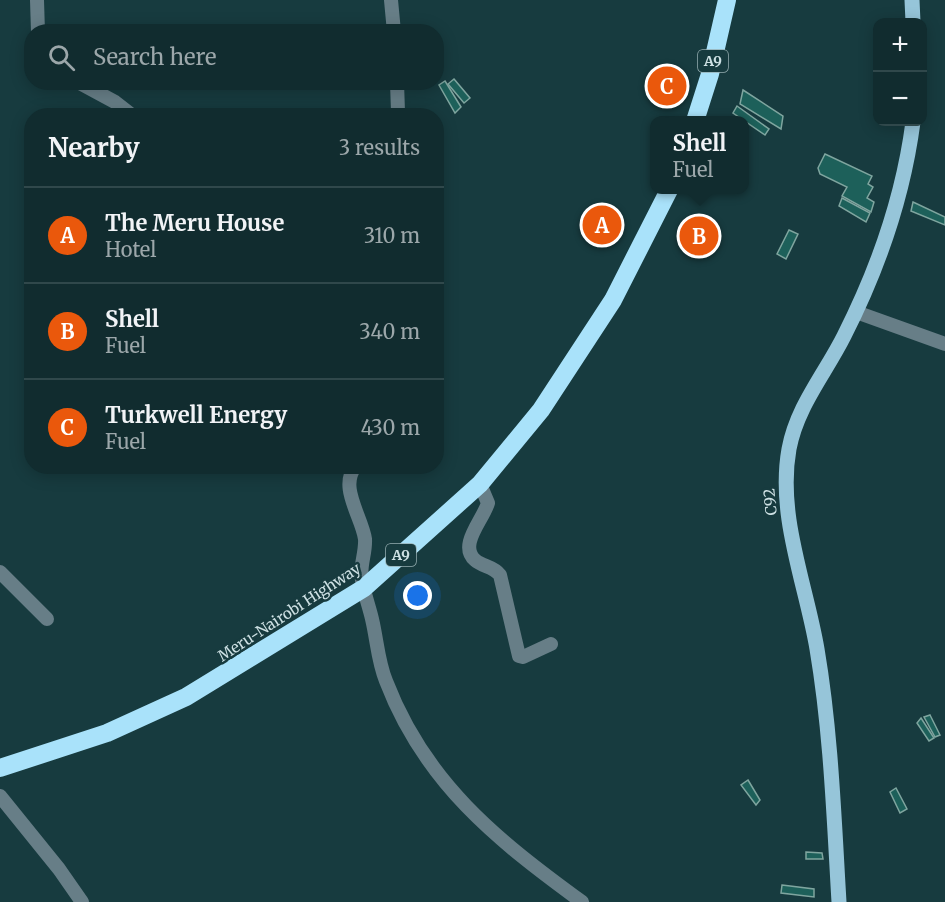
<!DOCTYPE html>
<meta charset="utf-8">
<style>
body{margin:0;font-family:Merriweather,serif;background:#1a3437;color:#f1f3f6}
.controls{position:absolute;right:18px;top:18px;display:grid;overflow:hidden;border-radius:12px;box-shadow:0 3px 15px #0003}
.controls button{width:54px;height:54px;display:grid;place-items:center;padding:0;border:0;border-bottom:2px solid #30484b;background:#112c2f;color:#f1f3f6;font:30px sans-serif}
.you{position:absolute;left:418px;top:596px;width:21px;height:21px;margin:-15px;border:4px solid #fff;border-radius:50%;background:#1a73e8;box-shadow:0 0 0 9px #1a73e833}
.badge{display:grid;place-items:center;width:39px;height:39px;border-radius:50%;background:#ea580c;color:#fff;font-size:20px;font-weight:700}
.pin{position:absolute;translate:-50% -50%;border:3px solid #fff;box-shadow:0 2px 6px #0006}
.popup{position:absolute;left:650px;top:116px;width:99px;height:78px;box-sizing:border-box;display:grid;place-content:center;border-radius:12px;background:#112c2f;filter:drop-shadow(0 2px 4px #0005);font-size:20px;white-space:nowrap;color:#9ca7aa}
.popup b{font-size:22px;color:#f1f3f6}
.popup::after{content:'';position:absolute;left:50%;top:100%;margin-left:-12px;border:12px solid transparent;border-top-color:#112c2f}
.list{margin:0;padding:0;list-style:none}
h2{display:flex;justify-content:space-between;align-items:center;height:78px;margin:0;padding:0 24px;font-size:26px}
h2 small{font-size:20px;font-weight:400;color:#9ca7aa}
.list li{display:grid;grid-template-columns:39px 1fr auto;gap:18px;align-items:center;box-sizing:border-box;height:96px;padding:0 24px;border-top:2px solid #30484b}
.list b{display:block;font-size:22px;white-space:nowrap}
.list p{margin:0;font-size:20px;white-space:nowrap;color:#9ca7aa}
.list em{font-size:20px;font-style:normal;color:#9ca7aa}
.icon{flex:none;width:33px;height:33px;fill:none;stroke:currentColor;stroke-width:2;stroke-linecap:round;stroke-linejoin:round}
.map{position:relative;flex:none;width:945px;height:902px;overflow:hidden}
.search{position:absolute;background:#112c2f;box-shadow:0 3px 15px #0003;left:24px;top:24px;width:420px;height:66px;display:flex;align-items:center;gap:15px;box-sizing:border-box;padding:0 21px;border-radius:24px;color:#9ca7aa;font-size:22px}
.panel{position:absolute;background:#112c2f;box-shadow:0 3px 15px #0003;left:24px;top:108px;width:420px;height:366px;border-radius:24px}
.map>svg:first-child{display:block}
</style>
<div class="map">
<svg width="945" height="902" viewBox="0 0 945 902">
<rect width="100%" height="100%" fill="#173b3f"/>
<g fill="#1d605a" stroke="#7fa59f" stroke-width="1.5">
<polygon points="454,79 470,98 464,103 448,84"/>
<polygon points="445,81 461,107 455,113 439,85"/>
<polygon points="743,90 783,116 781,129 740,104"/>
<polygon points="737,106 769,129 765,135 733,113"/>
<polygon points="825,154 872,176 868,184 873,187 867,198 874,202 871,212 842,196 847,187 820,174 818,168"/>
<polygon points="842,198 870,213 866,222 839,206"/>
<polygon points="913,202 945,217 945,225 911,211"/>
<polygon points="789,230 798,234 786,259 777,254"/>
<polygon points="930,715 940,735 935,737 924,717"/>
<polygon points="921,718 934,738 929,741 917,723"/>
<polygon points="748,780 760,800 756,805 741,785"/>
<polygon points="896,788 907,809 900,813 890,792"/>
<polygon points="806,852 822,853 823,859 806,859"/>
<polygon points="782,885 814,889 814,897 781,893"/>
</g>
<g fill="none" stroke-linecap="round" stroke-linejoin="round">
<g stroke="#677e87" stroke-width="14">
<polyline points="37,0 38,32"/>
<polyline points="391,0 394,32"/>
<polyline points="78,82 115,102 133,116"/>
<polyline points="397,82 398,112"/>
<polyline points="856,312 945,344"/>
<path d="M356,466C338,486 362,517 365,539C366,553 359,567 362,580C364,593 369,606 372,619C377,640 378,662 386,681C425,783 497,840 582,902"/>
<path d="M480,484L488,503C483,520 458,545 475,560C483,567 493,566 500,575L519,656L523,657L551,644"/>
<polyline points="0,572 47,619"/>
<polyline points="0,796 59,869 82,902"/>
</g>
<g stroke="#96c5d9" stroke-width="15">
<polyline points="912,0 913,22"/>
<path d="M839,902C834,818 831,732 817,649C806,584 777,516 789,449C797,406 825,374 844,336C879,267 903,198 913,122"/>
</g>
<g stroke="#a9e2fa" stroke-width="18">
<polyline points="695,121 710,74 727,0"/>
<polyline points="0,768 107,733 186,697 364,588 480,484 541,410 613,300 669,190"/>
</g>
</g>
<g text-anchor="middle" dominant-baseline="central" stroke-width="5" stroke-linejoin="round" paint-order="stroke">
<g fill="#173b3f" stroke="#97afb2" stroke-width="1.5">
<rect x="698" y="50" width="30" height="22" rx="4.5"/>
<rect x="386" y="544" width="30" height="22" rx="4.5"/>
</g>
<g font-size="14" font-weight="bold" fill="#cee1e4">
<text x="713" y="61">A9</text>
<text x="401" y="555">A9</text>
</g>
<g font-size="15" fill="#cee1e4" stroke="#173b3f">
<text transform="translate(770 502) rotate(-95)">C92</text>
<text transform="translate(289 612) rotate(-33)">Meru-Nairobi Highway</text>
</g>
</g>
</svg>
<div class="controls">
<button>+</button>
<button>−</button>
</div>
<div class="you"></div>
<div class="pin badge" style="left:602px;top:225px">A</div>
<div class="pin badge" style="left:699px;top:236px">B</div>
<div class="popup"><b>Shell</b>Fuel</div>
<div class="pin badge" style="left:667px;top:86px">C</div>
<div class="search"><svg class="icon" aria-label="search" viewBox="0 0 24 24"><circle cx="10" cy="10" r="6"/><path d="M15 15l6 6"/></svg>Search here</div>
<section class="panel">
<h2>Nearby<small>3 results</small></h2>
<ul class="list">
<li><span class="badge">A</span><div><b>The Meru House</b><p>Hotel</p></div><em>310 m</em></li>
<li><span class="badge">B</span><div><b>Shell</b><p>Fuel</p></div><em>340 m</em></li>
<li><span class="badge">C</span><div><b>Turkwell Energy</b><p>Fuel</p></div><em>430 m</em></li>
</ul>
</section>
</div>
